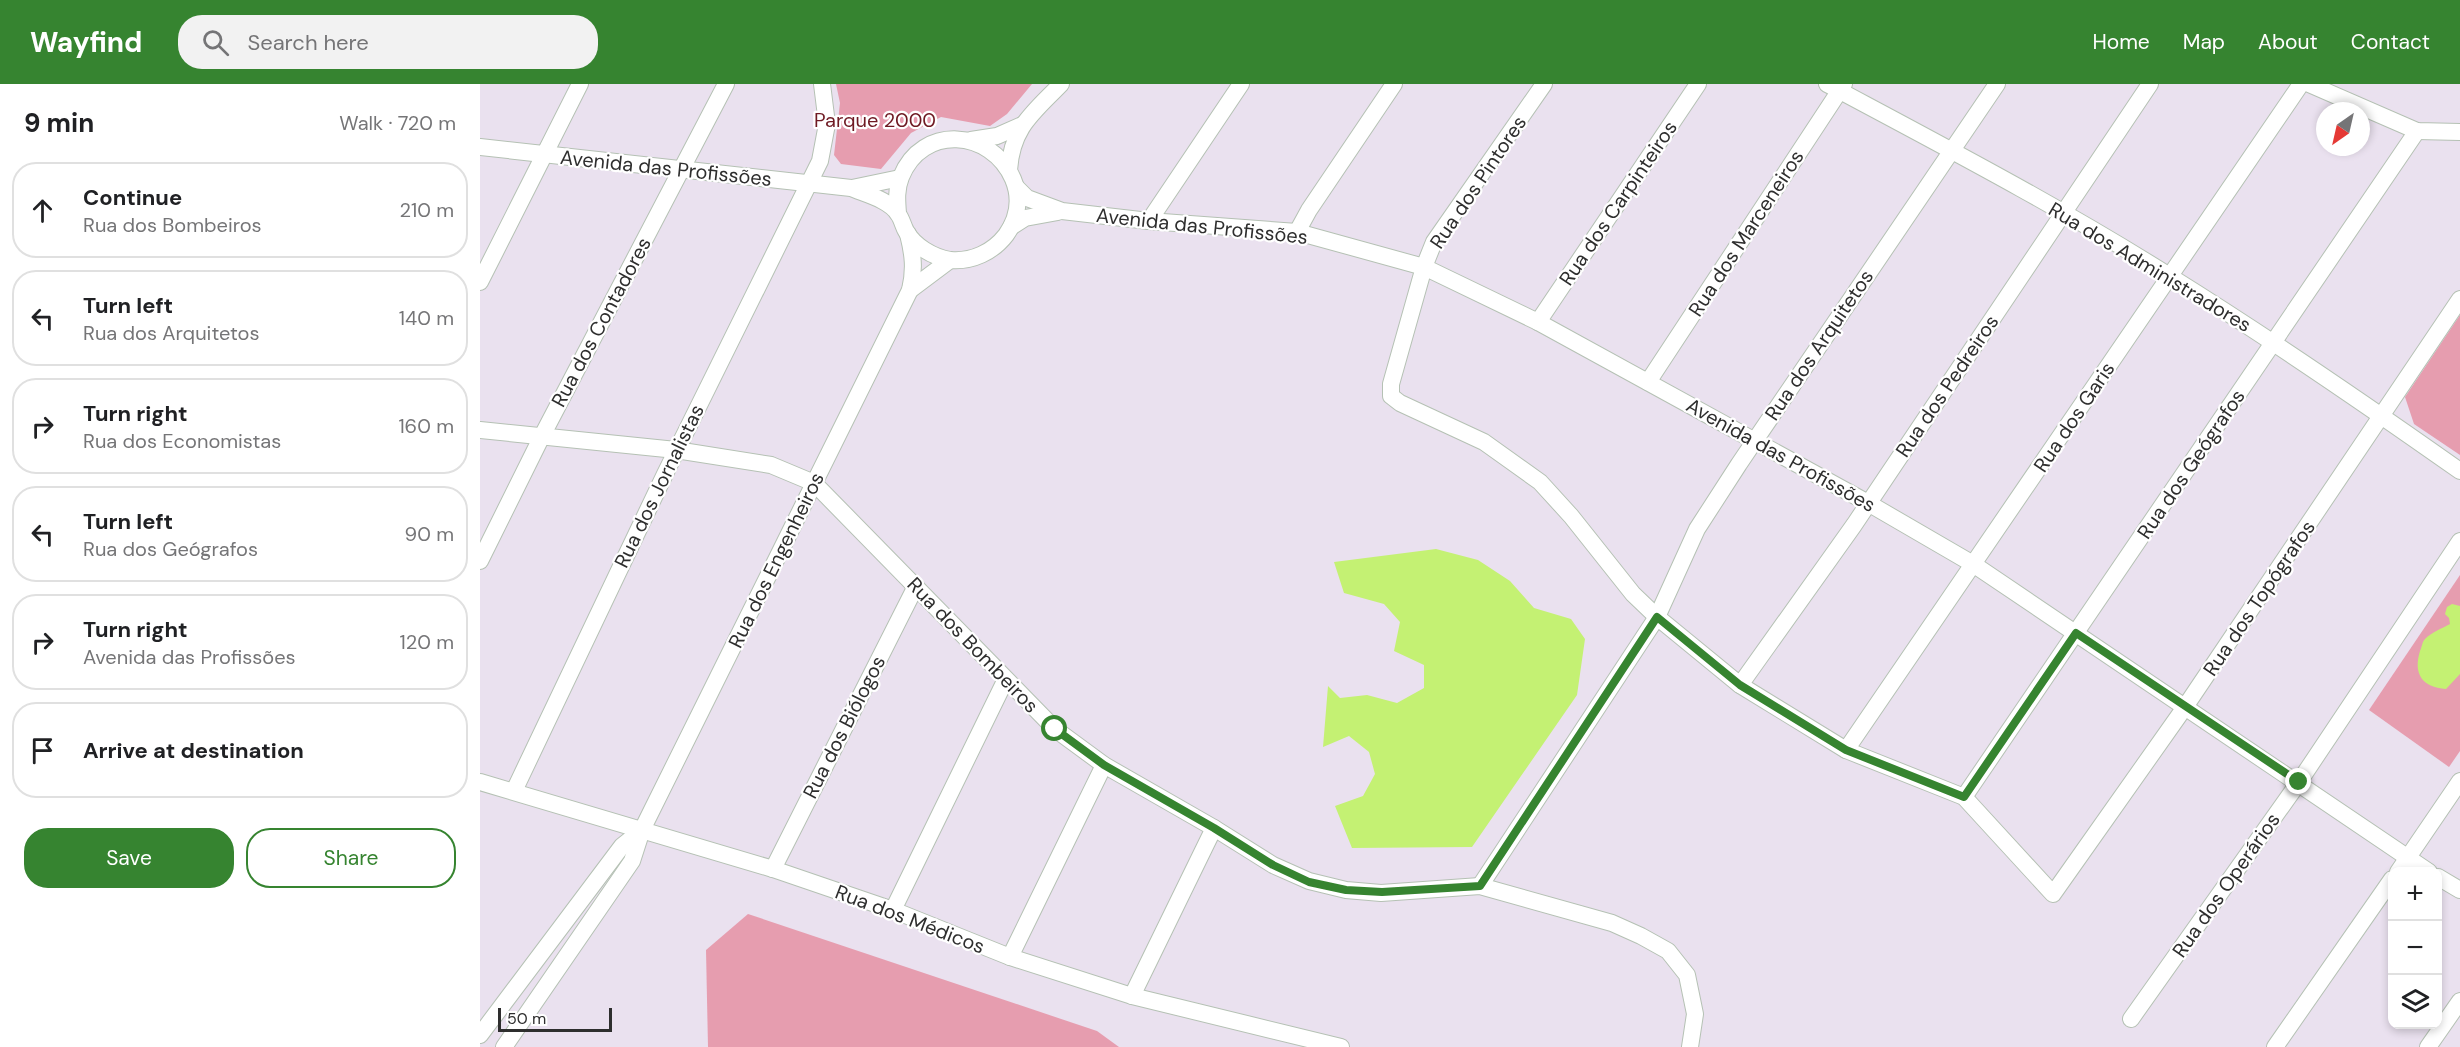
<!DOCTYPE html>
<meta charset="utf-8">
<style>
body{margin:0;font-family:"DM Sans",sans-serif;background:#f2f2f2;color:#202124}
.controls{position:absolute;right:18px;bottom:18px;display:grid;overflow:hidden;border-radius:12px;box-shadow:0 3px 9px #0003}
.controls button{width:54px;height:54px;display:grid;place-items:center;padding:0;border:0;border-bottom:2px solid #e0e0e0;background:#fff;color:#202124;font:30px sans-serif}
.compass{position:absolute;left:1836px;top:18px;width:54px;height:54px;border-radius:50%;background:#fff;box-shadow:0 3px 9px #0003;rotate:214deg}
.scale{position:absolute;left:18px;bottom:15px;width:114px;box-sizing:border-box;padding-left:6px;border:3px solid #2e2e2e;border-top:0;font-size:16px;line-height:21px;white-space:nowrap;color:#2e2e2e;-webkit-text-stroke:4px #fff;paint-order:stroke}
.stop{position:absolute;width:18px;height:18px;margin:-14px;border:4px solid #368430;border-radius:50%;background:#fff}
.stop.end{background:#368430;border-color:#fff;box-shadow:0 2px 6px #0008}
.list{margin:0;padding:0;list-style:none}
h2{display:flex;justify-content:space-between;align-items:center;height:78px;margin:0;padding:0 24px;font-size:26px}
h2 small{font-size:20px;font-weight:400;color:#757577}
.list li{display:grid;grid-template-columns:39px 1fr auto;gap:18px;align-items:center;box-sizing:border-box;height:96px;margin:0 12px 12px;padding:0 12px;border:2px solid #e0e0e0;border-radius:24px}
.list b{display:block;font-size:22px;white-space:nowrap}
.list p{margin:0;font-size:20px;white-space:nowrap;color:#757577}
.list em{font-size:20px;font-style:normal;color:#757577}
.actions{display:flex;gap:12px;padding:18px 24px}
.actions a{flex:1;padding:14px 0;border:2px solid #368430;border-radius:24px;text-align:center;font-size:21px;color:#368430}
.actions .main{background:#368430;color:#fff}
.icon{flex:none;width:33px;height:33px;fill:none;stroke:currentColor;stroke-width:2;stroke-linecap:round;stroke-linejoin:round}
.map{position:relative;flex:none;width:1980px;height:963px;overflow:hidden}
header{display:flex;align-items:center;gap:36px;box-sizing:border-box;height:84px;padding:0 30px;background:#368430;color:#fff}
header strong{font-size:28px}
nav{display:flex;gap:33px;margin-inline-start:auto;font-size:21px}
.search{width:420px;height:54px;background:#f2f2f2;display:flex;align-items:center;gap:15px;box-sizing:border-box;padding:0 21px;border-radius:24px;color:#757577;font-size:22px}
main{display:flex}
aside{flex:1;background:#fff}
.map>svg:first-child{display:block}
</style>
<header>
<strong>Wayfind</strong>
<div class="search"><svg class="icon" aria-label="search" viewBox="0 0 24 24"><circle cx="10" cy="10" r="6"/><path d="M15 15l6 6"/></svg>Search here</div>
<nav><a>Home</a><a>Map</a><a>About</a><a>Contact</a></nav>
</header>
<main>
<aside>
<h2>9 min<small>Walk · 720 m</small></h2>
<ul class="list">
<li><svg class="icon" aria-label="ahead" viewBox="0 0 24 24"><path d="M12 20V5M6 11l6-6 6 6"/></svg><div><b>Continue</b><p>Rua dos Bombeiros</p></div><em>210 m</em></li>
<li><svg class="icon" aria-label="left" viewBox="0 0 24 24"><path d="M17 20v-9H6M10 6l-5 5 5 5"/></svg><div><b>Turn left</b><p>Rua dos Arquitetos</p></div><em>140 m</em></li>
<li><svg class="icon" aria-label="right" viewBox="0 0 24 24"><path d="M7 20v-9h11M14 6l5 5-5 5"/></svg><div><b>Turn right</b><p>Rua dos Economistas</p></div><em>160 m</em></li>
<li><svg class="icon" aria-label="left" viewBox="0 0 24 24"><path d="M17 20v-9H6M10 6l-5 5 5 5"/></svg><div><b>Turn left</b><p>Rua dos Geógrafos</p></div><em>90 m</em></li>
<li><svg class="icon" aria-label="right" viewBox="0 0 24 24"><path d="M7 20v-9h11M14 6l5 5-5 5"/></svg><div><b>Turn right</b><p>Avenida das Profissões</p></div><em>120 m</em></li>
<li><svg class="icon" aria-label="arrive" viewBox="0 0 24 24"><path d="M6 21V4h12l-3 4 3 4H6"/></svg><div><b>Arrive at destination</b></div></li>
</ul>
<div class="actions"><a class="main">Save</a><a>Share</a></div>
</aside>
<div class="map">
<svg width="1980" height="963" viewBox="0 0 1980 963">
<rect width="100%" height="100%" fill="#eae1ef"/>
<g fill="#e69daf">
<polygon points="356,0 552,0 527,30 510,42 461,33 431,49 401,85 361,80 354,71 360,19"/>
<polygon points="1980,231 1980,371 1934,340 1925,313"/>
<polygon points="1980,491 1980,667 1969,683 1889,626"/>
<polygon points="268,830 617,947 639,963 228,963 226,866"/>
</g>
<g fill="#c4f173">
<polygon points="956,465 998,476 1030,497 1054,524 1091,535 1105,555 1097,611 992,763 872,764 855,722 883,712 895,690 889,668 869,652 843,663 848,602 860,614 887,611 917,619 944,604 944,581 914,567 920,538 904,520 864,509 854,478"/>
<path d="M1972,520L1980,522V590L1966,605C1942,603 1933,590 1940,567C1942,563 1942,558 1945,555C1952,548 1961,545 1970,540L1969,534L1965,530L1967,523Z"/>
</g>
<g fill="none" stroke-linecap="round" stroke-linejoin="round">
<defs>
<g id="minor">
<polyline points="1064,0 954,158 944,183 911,300 911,312 920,319 1004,358 1060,398 1091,432 1153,510 1177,533 1260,601 1366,666 1484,713 1573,810 1705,623 1980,215"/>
<path d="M1347,0C1463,62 1580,123 1691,193C1789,254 1885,320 1980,387"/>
<polyline points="1829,0 1937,47 1980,48"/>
<polyline points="491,56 517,52 542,41"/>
<path d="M0,63L371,104C385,110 410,116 418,130C422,135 423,142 426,147C434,162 453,173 470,176C492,178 513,168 526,151C538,134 541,114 533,95C511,45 442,40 421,93C416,105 417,117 418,129"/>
<path d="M529,86C532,43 553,29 581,0"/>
<polyline points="372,104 420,94"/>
<polyline points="537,104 547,114 582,127 669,137 817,148 944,183 1058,238 1388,419 1493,480 1949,788"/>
<polyline points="669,137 761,0"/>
<polyline points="531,143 545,134 578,128"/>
<polyline points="817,148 829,126 914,0"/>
<polyline points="0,198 100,0"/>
<polyline points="430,206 470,176"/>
<polyline points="1058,238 1218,0"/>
<polyline points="1168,298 1364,0"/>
<polyline points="0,346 196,366 291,381 334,399 575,645 624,681 734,744 793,781 829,797 866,806 901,809 1000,802 1132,839 1161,852 1188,867 1207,891 1215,930 1210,963"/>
<polyline points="0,477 62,352 246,0"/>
<polyline points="1260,601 1374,441 1670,0"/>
<polyline points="1366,666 1821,0"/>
<polyline points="0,698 293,785 413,826 530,873 652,912 861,963"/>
<polyline points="34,707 185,390 340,77 347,40 342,0"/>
<polyline points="1484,713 1937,47"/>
<polyline points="293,785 436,502"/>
<polyline points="1918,788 1980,697"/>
<polyline points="1958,793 1980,806"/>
<polyline points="1000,802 1177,533 1217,445 1259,380 1517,0"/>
<polyline points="413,826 525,597"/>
<polyline points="530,873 624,681"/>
<polyline points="652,912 734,744"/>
<polyline points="1651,935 1819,698 1980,457"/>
<polyline points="0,951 142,762 162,746"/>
<path d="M24,963L152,777L162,746L430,206C435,185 433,170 428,150"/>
<polyline points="1795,963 1912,795"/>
<polyline points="1948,963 1980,917"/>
</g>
</defs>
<use href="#minor" stroke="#b5c1b4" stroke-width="18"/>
<use href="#minor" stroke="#fff" stroke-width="16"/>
</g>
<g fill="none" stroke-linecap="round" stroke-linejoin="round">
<polyline stroke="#368430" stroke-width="8" points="575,645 624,681 734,744 793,781 829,798 866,806 902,808 1000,802 1177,533 1260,601 1366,666 1484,713 1596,549 1819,698"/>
</g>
<g text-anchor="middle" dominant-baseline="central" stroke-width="4.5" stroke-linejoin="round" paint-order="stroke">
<g font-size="20" fill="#6f1a23" stroke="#fff">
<text x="395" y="36">Parque 2000</text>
</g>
<g font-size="20" fill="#2e2e2e" stroke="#fff">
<text transform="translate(186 84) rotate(6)">Avenida das Profissões</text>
<text transform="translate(998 98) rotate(-56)">Rua dos Pintores</text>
<text transform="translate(1138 119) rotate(-56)">Rua dos Carpinteiros</text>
<text transform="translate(722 142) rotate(6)">Avenida das Profissões</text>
<text transform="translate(1266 149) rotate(-57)">Rua dos Marceneiros</text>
<text transform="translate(1670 183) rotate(31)">Rua dos Administradores</text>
<text transform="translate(121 238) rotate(-62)">Rua dos Contadores</text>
<text transform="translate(1339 261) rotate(-56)">Rua dos Arquitetos</text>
<text transform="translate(1467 302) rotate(-56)">Rua dos Pedreiros</text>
<text transform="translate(1594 333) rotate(-56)">Rua dos Garis</text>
<text transform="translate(1301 371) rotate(29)">Avenida das Profissões</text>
<text transform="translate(1711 380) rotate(-56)">Rua dos Geógrafos</text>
<text transform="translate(179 402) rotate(-64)">Rua dos Jornalistas</text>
<text transform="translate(296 476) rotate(-64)">Rua dos Engenheiros</text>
<text transform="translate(1779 514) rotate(-56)">Rua dos Topógrafos</text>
<text transform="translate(493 561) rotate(46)">Rua dos Bombeiros</text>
<text transform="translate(364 643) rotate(-63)">Rua dos Biólogos</text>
<text transform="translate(1746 801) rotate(-55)">Rua dos Operários</text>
<text transform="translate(430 835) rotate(21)">Rua dos Médicos</text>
</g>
</g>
</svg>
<div class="controls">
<button>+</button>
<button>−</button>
<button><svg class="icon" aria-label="layers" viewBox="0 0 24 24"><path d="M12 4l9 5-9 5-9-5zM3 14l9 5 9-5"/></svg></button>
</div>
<svg class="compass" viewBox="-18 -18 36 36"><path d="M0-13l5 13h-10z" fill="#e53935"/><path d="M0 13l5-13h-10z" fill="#757577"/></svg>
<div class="scale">50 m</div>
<div class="stop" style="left:575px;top:645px"></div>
<div class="stop end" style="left:1819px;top:698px"></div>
</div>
</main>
